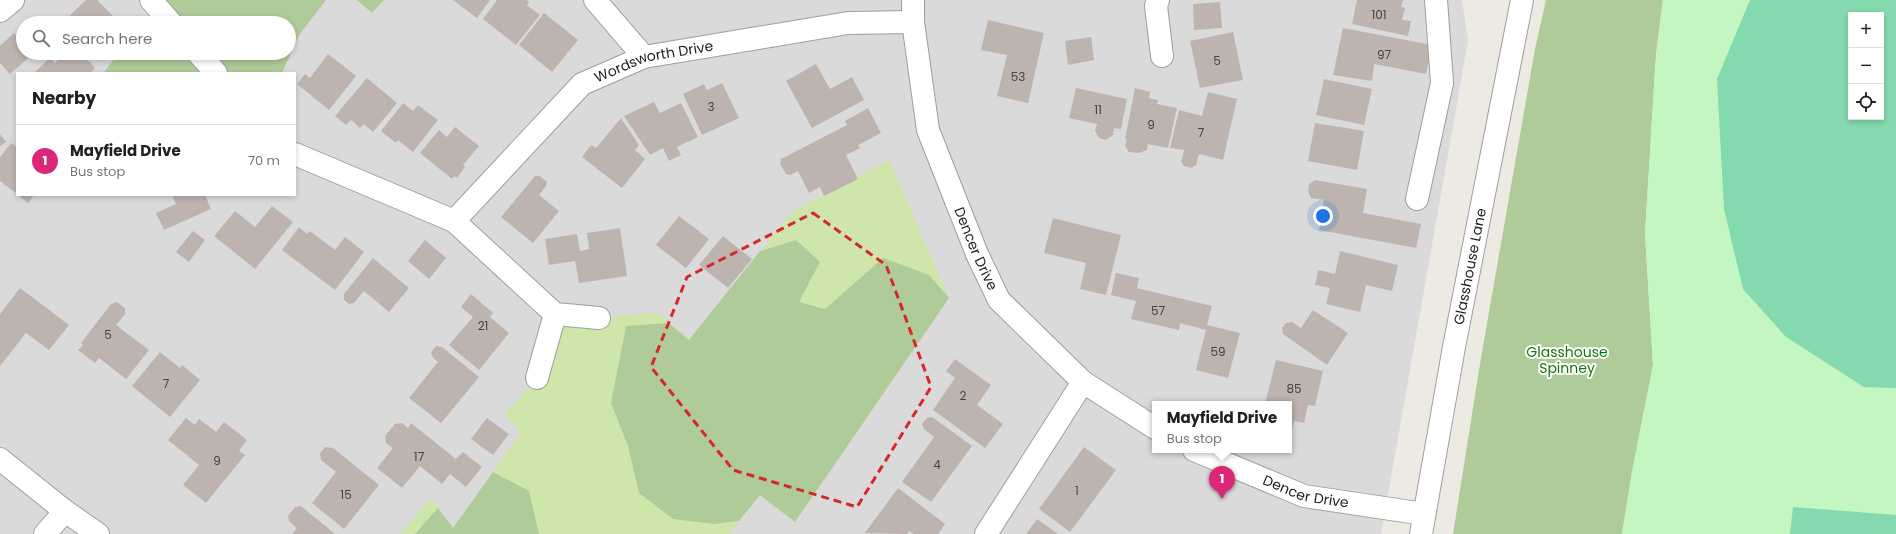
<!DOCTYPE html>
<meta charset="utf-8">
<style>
body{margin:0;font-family:Poppins,sans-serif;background:#f6f6f6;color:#202124}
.controls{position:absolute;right:12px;top:12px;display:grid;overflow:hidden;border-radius:0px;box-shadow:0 2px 6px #0003}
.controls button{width:36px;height:36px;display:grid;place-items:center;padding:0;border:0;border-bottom:1px solid #e0e0e0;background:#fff;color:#202124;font:20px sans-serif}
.you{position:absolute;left:1323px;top:216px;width:14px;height:14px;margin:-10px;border:3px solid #fff;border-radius:50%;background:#1a73e8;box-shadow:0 0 0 6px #1a73e833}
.badge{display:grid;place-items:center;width:26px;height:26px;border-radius:50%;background:#db2777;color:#fff;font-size:13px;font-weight:700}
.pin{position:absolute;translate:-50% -33px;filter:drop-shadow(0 1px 2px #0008)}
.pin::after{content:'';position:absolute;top:21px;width:14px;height:12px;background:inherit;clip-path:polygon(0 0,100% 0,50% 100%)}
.popup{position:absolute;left:1152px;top:401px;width:140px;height:52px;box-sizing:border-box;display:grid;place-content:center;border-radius:0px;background:#fff;filter:drop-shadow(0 1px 3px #0005);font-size:13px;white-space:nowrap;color:#757577}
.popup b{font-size:15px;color:#202124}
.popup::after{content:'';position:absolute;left:50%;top:100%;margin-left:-8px;border:8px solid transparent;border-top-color:#fff}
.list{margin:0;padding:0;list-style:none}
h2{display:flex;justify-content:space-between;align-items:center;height:52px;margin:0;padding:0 16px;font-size:17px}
h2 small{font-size:13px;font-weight:400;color:#757577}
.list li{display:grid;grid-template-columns:26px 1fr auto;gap:12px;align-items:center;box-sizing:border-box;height:72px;padding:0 16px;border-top:1px solid #e0e0e0}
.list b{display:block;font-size:15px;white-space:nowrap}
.list p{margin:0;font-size:13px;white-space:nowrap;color:#757577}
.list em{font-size:13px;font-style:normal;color:#757577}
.icon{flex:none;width:22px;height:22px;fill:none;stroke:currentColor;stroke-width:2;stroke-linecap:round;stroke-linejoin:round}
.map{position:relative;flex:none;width:1896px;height:534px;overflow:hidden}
.search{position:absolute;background:#fff;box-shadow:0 2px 6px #0003;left:16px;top:16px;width:280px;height:44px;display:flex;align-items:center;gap:10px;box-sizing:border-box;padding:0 14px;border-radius:22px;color:#757577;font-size:15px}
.panel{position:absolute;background:#fff;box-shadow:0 2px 6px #0003;left:16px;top:72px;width:280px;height:124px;border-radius:0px}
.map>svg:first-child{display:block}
</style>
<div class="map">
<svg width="1896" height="534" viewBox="0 0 1896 534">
<rect width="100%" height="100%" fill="#ede9e3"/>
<path fill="#dbdada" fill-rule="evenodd" d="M0,0H1462L1468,41L1381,534H0ZM23,23H289V53H23ZM17,73H295V195H17ZM1155,404H1289V450H1155Z"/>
<polygon fill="#cfe6aa" points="889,160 949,298 795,522 760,495 729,534 400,534 431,498 453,528 521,433 505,414 537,378 555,314 599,318 657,312 689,340 793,211"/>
<g fill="#aecb99">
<polygon points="161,0 326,0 299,35 282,73 103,73 119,53 289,53 289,23 143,23"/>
<polygon points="357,0 384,0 372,13"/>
<polygon points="1546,0 1663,0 1656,54 1645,234 1653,365 1632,472 1622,534 1453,534 1481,358 1535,49"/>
<polygon points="796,240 820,262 799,302 825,309 883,258 929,275 949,298 795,522 760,495 739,521 714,524 673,519 639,493 628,446 611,403 626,326 669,323 689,340 760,251"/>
<polygon points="493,472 529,491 539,534 415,534 438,508 453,528"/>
</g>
<path fill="#c3f6c1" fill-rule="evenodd" d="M1663,0H1896V534H1622L1632,472L1653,365L1645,234L1655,68ZM1851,15H1881V117H1851Z"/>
<g fill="#84d9ae" fill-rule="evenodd">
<path d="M1750,0H1896V388L1864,387L1786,337L1743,289L1724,209L1717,79ZM1851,15H1881V117H1851Z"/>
<polygon points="1793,507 1896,515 1896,534 1790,534"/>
</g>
<g fill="#beb4af">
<polygon points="86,0 97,0 120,23 62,23"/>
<polygon points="453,0 490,0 477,18"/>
<polygon points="497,0 527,0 529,2 527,5 540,15 516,45 483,19"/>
<polygon points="1357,0 1403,0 1401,7 1405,8 1402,20 1411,21 1408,36 1352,24"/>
<polygon points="1220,2 1222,28 1194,30 1193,4"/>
<polygon points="544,13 578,40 552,72 519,45"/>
<polygon points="988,20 1044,33 1028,103 997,96 1007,55 981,50"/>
<polygon points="1343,28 1432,45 1426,74 1374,64 1372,81 1333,75"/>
<polygon points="1233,32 1243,80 1200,88 1190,41"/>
<polygon points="14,33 23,43 23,53 33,54 10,74 0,63 0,46"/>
<polygon points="1091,37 1094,60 1068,65 1065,41"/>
<polygon points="66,53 81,53 95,68 90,73 34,73 50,58 55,63"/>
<polygon points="328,54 356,76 329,110 297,84 305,74 310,78"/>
<polygon points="816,64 830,89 852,77 864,100 812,128 786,81"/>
<polygon points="367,78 397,103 373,132 364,124 360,128 351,120 346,125 335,116"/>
<polygon points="1324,79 1372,89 1364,125 1316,115"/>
<polygon points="722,83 739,118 702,135 683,94 704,84 707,90"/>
<polygon points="1076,88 1127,99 1121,129 1114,128 1113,135 1106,140 1099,138 1095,131 1097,124 1069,118"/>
<polygon points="1135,88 1150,92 1149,98 1158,100 1157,104 1177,108 1168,148 1148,144 1147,150 1139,153 1129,152 1125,146 1127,139 1125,139"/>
<polygon points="1208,92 1237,99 1223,160 1199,154 1196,165 1191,168 1184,166 1181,162 1184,150 1170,148 1179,110 1202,116"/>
<polygon points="654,102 660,113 681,103 698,137 677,147 681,155 669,161 663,148 650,155 624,116"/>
<polygon points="403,103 413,111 418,105 438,120 413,152 398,140 396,143 381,131"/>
<polygon points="868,108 881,133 858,145 860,148 846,155 858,179 824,196 820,187 809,193 798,171 790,175 786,174 780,164 781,159 847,125 845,121"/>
<polygon points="621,118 639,145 635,150 645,159 622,188 582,157 591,145 596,148"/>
<polygon points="1315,123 1364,131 1357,170 1308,161"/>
<polygon points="455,127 479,146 463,165 465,167 457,178 454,176 452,179 420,153 439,130 447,137"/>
<polygon points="0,134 6,142 0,146"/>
<polygon points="11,143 17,147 17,194 0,181 0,157"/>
<polygon points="535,176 540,176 547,182 546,186 539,195 559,211 533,243 501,217"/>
<polygon points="1315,180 1367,189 1363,213 1421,224 1416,248 1319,230 1324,200 1311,198 1308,191 1309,184"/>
<polygon points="18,195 34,195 28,203"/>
<polygon points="172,195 205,195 211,209 164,230 156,213 176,204"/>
<polygon points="272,206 293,222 255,269 214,236 235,211 255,227"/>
<polygon points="679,216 709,239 686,268 656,245"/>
<polygon points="1053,218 1121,235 1106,295 1080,289 1086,263 1044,253"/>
<polygon points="299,227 307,234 310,231 335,250 345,237 364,252 335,290 282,250"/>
<polygon points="620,228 627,276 579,283 575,261 549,265 545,239 577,234 580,251 589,249 587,233"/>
<polygon points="193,231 205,240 189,262 176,252"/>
<polygon points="723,236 752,259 728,288 699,265"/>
<polygon points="425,240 446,258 429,279 408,261"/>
<polygon points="1340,251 1398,265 1392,291 1366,285 1360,312 1326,304 1330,288 1315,285 1318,270 1335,274"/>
<polygon points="373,258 409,288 389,312 364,291 354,303 349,304 344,300 344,294"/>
<polygon points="1116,273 1139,278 1137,288 1212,306 1207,325 1240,333 1228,378 1196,370 1206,330 1180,323 1179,330 1131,319 1136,301 1111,295"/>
<polygon points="20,288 69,325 49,350 26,333 0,366 0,314"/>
<polygon points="471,294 493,313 490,317 509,333 479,370 449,345 473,317 461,307"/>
<polygon points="117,302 125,308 125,314 116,325 149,350 126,379 99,358 95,363 78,350 83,345 81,343 111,304"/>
<polygon points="1313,310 1348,333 1327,365 1283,334 1282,328 1286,323 1292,322 1301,328"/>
<polygon points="436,346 442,347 479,377 441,423 409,398 438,362 433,358 431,352"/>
<polygon points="160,352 180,368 182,365 200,380 170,417 132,386"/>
<polygon points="955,359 991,385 977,405 1003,424 985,448 933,410 955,378 946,371"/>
<polygon points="1276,360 1323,371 1315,406 1308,405 1304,423 1294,421 1290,439 1289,404 1265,404"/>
<polygon points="932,417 972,446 931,502 902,482 934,437 924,429 922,424 927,418"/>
<polygon points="186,418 195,425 199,419 216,432 224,422 247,440 239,451 245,455 206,503 183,485 199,465 168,440"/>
<polygon points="487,418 509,434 493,455 471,439"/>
<polygon points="402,423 408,428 411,423 456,459 463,452 482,467 466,487 450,474 442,484 420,466 402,488 377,468 393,448 386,443 385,436 395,424"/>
<polygon points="325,447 333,448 379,485 344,529 312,503 336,472 321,460 320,453"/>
<polygon points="1084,447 1116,470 1070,532 1039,509"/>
<polygon points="898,488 945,524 938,534 914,534 909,531 907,534 865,533"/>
<polygon points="301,506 335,534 292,534 297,528 289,521 288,516 295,507"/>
<polygon points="1037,519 1058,534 1026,534"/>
</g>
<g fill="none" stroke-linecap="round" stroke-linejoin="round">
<defs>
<g id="minor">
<polyline points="151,0 171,23"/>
<polyline points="595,0 644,57"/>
<path id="s1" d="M913,0V22L928,130L977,254L999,300L1083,382L1155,428"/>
<polyline points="1158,0 1156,6 1162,56"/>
<polyline points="0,11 13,0"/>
<polyline points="198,53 216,73"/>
<path id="s2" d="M295,154L454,221L582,84L644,57L848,23L913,22"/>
<polyline points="1417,199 1442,83 1436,0"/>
<polyline points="454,221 555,314 599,318"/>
<polyline points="537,378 555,314"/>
<path id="s3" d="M1194,450L1304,496L1424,514"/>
<polyline points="0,459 65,511 98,534"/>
<polyline points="45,534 65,511"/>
<polyline points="986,534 1083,382"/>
</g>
<g id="tertiary">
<path id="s4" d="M1421,534L1454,347L1522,0"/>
</g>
</defs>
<use href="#minor" stroke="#9e9e9e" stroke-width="24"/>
<use href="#tertiary" stroke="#9e9e9e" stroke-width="24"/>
<use href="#minor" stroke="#fff" stroke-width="22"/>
<use href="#tertiary" stroke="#fff" stroke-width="22"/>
</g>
<path fill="none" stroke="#d62828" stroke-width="3" stroke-dasharray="8 5" stroke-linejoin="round" d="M813,213L886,265L931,387L857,507L733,470L651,367L687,277Z"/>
<g text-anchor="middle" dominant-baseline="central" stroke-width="4" stroke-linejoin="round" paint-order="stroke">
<g font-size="12" fill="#454342">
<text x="1379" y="14">101</text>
<text x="1384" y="54">97</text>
<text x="1217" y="60">5</text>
<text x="1018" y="76">53</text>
<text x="711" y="106">3</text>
<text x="1098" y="109">11</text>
<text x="1151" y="124">9</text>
<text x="1201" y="132">7</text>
<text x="1158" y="310">57</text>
<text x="483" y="325">21</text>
<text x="108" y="334">5</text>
<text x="1218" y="351">59</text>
<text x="166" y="383">7</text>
<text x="1294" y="388">85</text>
<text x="963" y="395">2</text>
<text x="419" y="456">17</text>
<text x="217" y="460">9</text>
<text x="937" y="464">4</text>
<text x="1077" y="490">1</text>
<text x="346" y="494">15</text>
</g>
<g font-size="14" fill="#1d1d1d" stroke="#fff">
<text stroke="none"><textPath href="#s2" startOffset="436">Wordsworth Drive</textPath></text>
<text stroke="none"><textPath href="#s1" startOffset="259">Dencer Drive</textPath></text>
<text stroke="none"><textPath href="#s4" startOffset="272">Glasshouse Lane</textPath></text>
<text stroke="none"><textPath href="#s3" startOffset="120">Dencer Drive</textPath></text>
</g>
<g font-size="14" fill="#147511" stroke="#fff">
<text x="1567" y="352">Glasshouse<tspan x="1567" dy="16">Spinney</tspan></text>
</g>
</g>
</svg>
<div class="controls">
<button>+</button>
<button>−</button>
<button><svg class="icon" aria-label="locate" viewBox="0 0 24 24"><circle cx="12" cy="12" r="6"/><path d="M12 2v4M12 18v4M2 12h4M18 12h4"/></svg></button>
</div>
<div class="you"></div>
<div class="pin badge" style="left:1222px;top:499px">1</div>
<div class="popup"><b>Mayfield Drive</b>Bus stop</div>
<div class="search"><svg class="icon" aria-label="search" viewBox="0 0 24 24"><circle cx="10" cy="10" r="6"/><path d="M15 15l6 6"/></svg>Search here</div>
<section class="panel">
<h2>Nearby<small></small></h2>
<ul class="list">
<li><span class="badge">1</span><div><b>Mayfield Drive</b><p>Bus stop</p></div><em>70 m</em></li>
</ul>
</section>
</div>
